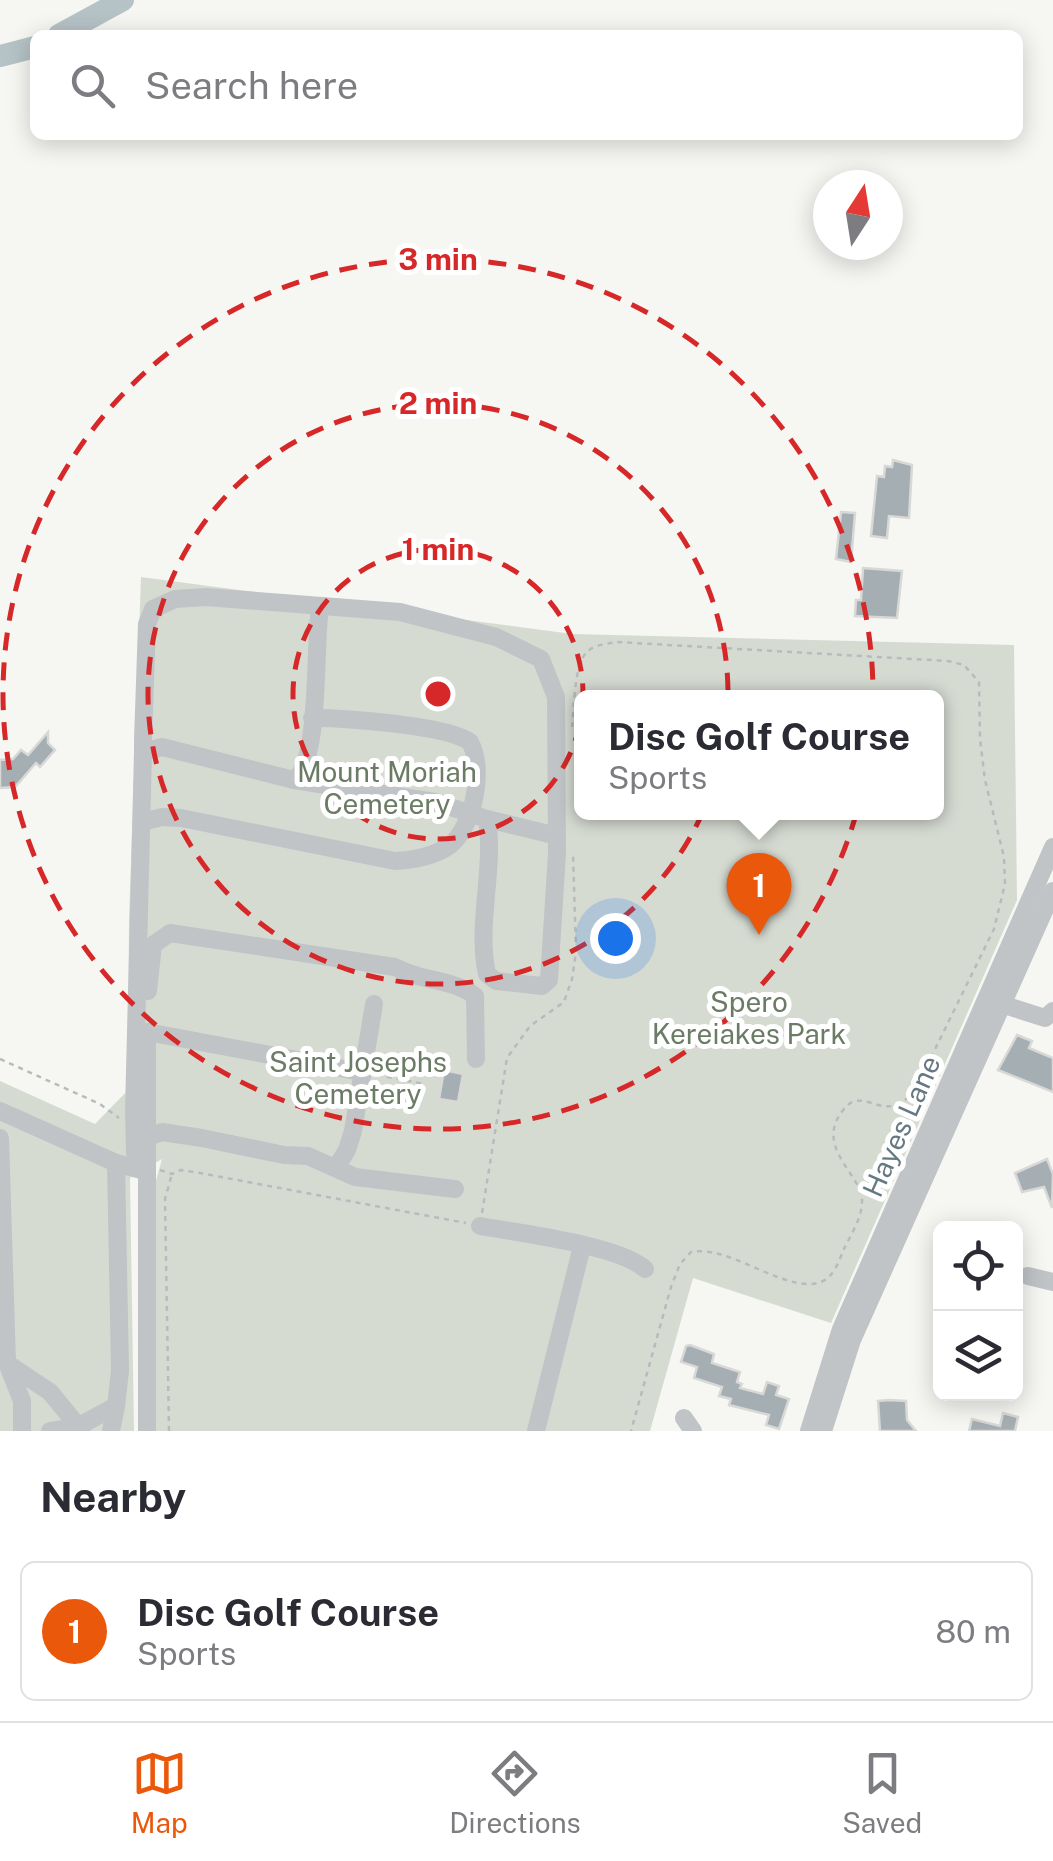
<!DOCTYPE html>
<style>
body{margin:0;font-family:"Public Sans",sans-serif;background:#f2f2f3;color:#2b2b33}
.controls{position:absolute;right:30px;bottom:30px;display:grid;overflow:hidden;border-radius:15px;box-shadow:0 5px 25px #0003}
.controls button{width:90px;height:90px;display:grid;place-items:center;padding:0;border:0;border-bottom:2px solid #e1e1e2;background:#fff;color:#2b2b33;font:50px sans-serif}
.compass{position:absolute;left:813px;top:170px;width:90px;height:90px;border-radius:50%;background:#fff;box-shadow:0 5px 25px #0003;rotate:12deg}
.you{position:absolute;left:615px;top:938px;width:35px;height:35px;margin:-25px;border:8px solid #fff;border-radius:50%;background:#1a73e8;box-shadow:0 0 0 15px #1a73e833}
.badge{display:grid;place-items:center;width:65px;height:65px;border-radius:50%;background:#ea580c;color:#fff;font-size:32px;font-weight:700}
.pin{position:absolute;translate:-50% -82px;filter:drop-shadow(0 2px 5px #0008)}
.pin::after{content:'';position:absolute;top:52px;width:35px;height:30px;background:inherit;clip-path:polygon(0 0,100% 0,50% 100%)}
.popup{position:absolute;left:574px;top:690px;width:370px;height:130px;box-sizing:border-box;display:grid;place-content:center;border-radius:15px;background:#fff;filter:drop-shadow(0 2px 8px #0005);font-size:32px;white-space:nowrap;color:#7c7c81}
.popup b{font-size:38px;color:#2b2b33}
.popup::after{content:'';position:absolute;left:50%;top:100%;margin-left:-20px;border:20px solid transparent;border-top-color:#fff}
.list{margin:0;padding:0;list-style:none}
h2{display:flex;justify-content:space-between;align-items:center;height:130px;margin:0;padding:0 40px;font-size:42px}
h2 small{font-size:32px;font-weight:400;color:#7c7c81}
.list li{display:grid;grid-template-columns:65px 1fr auto;gap:30px;align-items:center;box-sizing:border-box;height:140px;margin:0 20px 20px;padding:0 20px;border:2px solid #e1e1e2;border-radius:15px}
.list b{display:block;font-size:38px;white-space:nowrap}
.list p{margin:0;font-size:32px;white-space:nowrap;color:#7c7c81}
.list em{font-size:32px;font-style:normal;color:#7c7c81}
.icon{flex:none;width:55px;height:55px;fill:none;stroke:currentColor;stroke-width:2;stroke-linecap:round;stroke-linejoin:round}
.map{position:relative;flex:none;width:1053px;height:1431px;overflow:hidden}
.search{position:absolute;background:#fff;box-shadow:0 5px 25px #0003;left:30px;right:30px;top:30px;height:110px;display:flex;align-items:center;gap:25px;box-sizing:border-box;padding:0 35px;border-radius:15px;color:#7c7c81;font-size:38px}
.sheet{height:290px;background:#fff}
nav{display:flex;justify-content:space-around;align-items:center;box-sizing:border-box;height:140px;border-top:2px solid #e1e1e2;background:#fff;font-size:28px;color:#7c7c81}
nav a{display:grid;justify-items:center;gap:5px}
nav .on{color:#ea580c}
.map>svg:first-child{display:block}
</style>
<div class="map">
<svg width="1053" height="1431" viewBox="0 0 1053 1431">
<rect width="100%" height="100%" fill="#f6f6f3"/>
<path fill="#d6dbd2" fill-rule="evenodd" d="M141,577L572,634L1014,645L1017,900L831,1323L693,1278L650,1431H154V1188L162,1159L130,1178L134,1431H0V1081L95,1124L128,1090L129,919ZM582,698H936V812H582Z"/>
<g fill="none" stroke-linecap="round" stroke-linejoin="round">
<g stroke="#b5c2c6" stroke-width="22">
<polyline points="59,35 123,0"/>
<polyline points="0,56 35,47"/>
</g>
</g>
<g fill="#a4aeb3" stroke="#d8d8d6" stroke-width="2.5">
<polygon points="893,460 912,465 909,518 889,516 887,538 871,536 877,476 884,477 885,466 892,467"/>
<polygon points="841,512 855,513 851,562 836,559"/>
<polygon points="863,568 902,571 897,618 855,616 856,600 861,600"/>
<polygon points="48,732 48,743 55,750 40,767 36,763 15,787 0,788 0,760 13,759 21,750 28,755"/>
<polygon points="1017,1035 1032,1041 1029,1048 1053,1058 1053,1092 998,1070"/>
<polygon points="444,1070 463,1074 458,1102 439,1099"/>
<polygon points="1047,1159 1053,1174 1052,1208 1044,1187 1022,1192 1015,1173"/>
<polygon points="690,1345 714,1354 712,1363 740,1372 737,1382 742,1384 740,1388 763,1394 767,1382 779,1386 776,1395 789,1399 779,1429 766,1425 769,1415 729,1405 731,1399 719,1396 722,1387 694,1378 697,1367 681,1362 686,1346"/>
<polygon points="889,1400 906,1401 907,1420 916,1431 880,1431 878,1401"/>
<polygon points="1003,1413 1018,1417 1015,1431 969,1431 972,1419 1000,1426"/>
</g>
<g fill="none" stroke-linecap="round" stroke-linejoin="round">
<g stroke="#b8bbbd" stroke-width="2.5" stroke-dasharray="5 5" stroke-linecap="butt">
<path d="M572,727C574,709 574,666 586,653C594,644 607,644 617,642L948,661L964,665L979,682L980,739L985,780L1004,857L1005,884L994,929L916,1088C886,1130 865,1083 844,1109C813,1146 860,1173 862,1199C863,1217 851,1234 844,1249C839,1260 835,1275 823,1281C789,1297 731,1244 691,1252L680,1264L671,1287L631,1431"/>
<polyline points="0,1059 100,1104 119,1118"/>
<polyline points="377,1075 424,1084"/>
<polyline points="160,1170 172,1174 181,1170 200,1173 466,1223"/>
<polyline points="482,1213 507,1058 530,1026 564,1002 572,979 576,952 573,854"/>
<polyline points="169,1431 165,1199 172,1174"/>
</g>
<g stroke="#c0c4c7" stroke-width="18">
<path d="M143,752L162,747L294,780L435,802L487,819C495,870 476,924 487,974L496,981L542,986L549,980L557,853L556,697L541,659L496,637L400,612L206,597L175,599L153,609L147,624L143,740V752L134,1112L135,1153L145,1166"/>
<path d="M294,780C321,762 314,643 320,608"/>
<polyline points="487,819 557,836"/>
<path d="M142,822L162,817L181,818L395,861C413,860 434,856 449,846C474,827 485,769 470,742C447,725 344,718 312,718"/>
<path d="M148,991L153,945L170,933L395,967C421,982 452,978 475,996L476,1059"/>
<polyline points="992,1001 1045,1018 1053,1011"/>
<polyline points="147,1032 147,1431"/>
<polyline points="147,1032 361,1072"/>
<polyline points="0,1111 116,1163 145,1171"/>
<polyline points="148,1137 162,1132 202,1138 284,1155 308,1156 355,1177 455,1189"/>
<polyline points="0,1138 7,1363 22,1401 22,1431"/>
<polyline points="336,1168 347,1150 353,1131 374,1004"/>
<path d="M480,1226C518,1233 619,1245 645,1269"/>
<polyline points="1028,1276 1053,1282"/>
<polyline points="5,1362 50,1392 82,1431"/>
<polyline points="684,1418 693,1431"/>
<polyline points="50,1431 79,1426 116,1406 120,1371 116,1163"/>
<polyline points="111,1431 116,1406"/>
<polyline points="536,1431 582,1246"/>
<polyline points="809,1431 841,1329 1053,847"/>
<polyline points="823,1431 852,1340 1053,891"/>
</g>
</g>
<g fill="none" stroke="#d62828" stroke-width="5" stroke-dasharray="18 12">
<circle cx="438" cy="694" r="145"/>
<circle cx="438" cy="694" r="290"/>
<circle cx="438" cy="694" r="435"/>
</g>
<g text-anchor="middle" dominant-baseline="central" stroke-width="10" stroke-linejoin="round" paint-order="stroke">
<g font-size="28" fill="#6b7b65" stroke="#fff">
<text x="387" y="771">Mount Moriah<tspan x="387" dy="32">Cemetery</tspan></text>
<text x="749" y="1001">Spero<tspan x="749" dy="32">Kereiakes Park</tspan></text>
<text x="358" y="1061">Saint Josephs<tspan x="358" dy="32">Cemetery</tspan></text>
</g>
<g font-size="28" fill="#667983" stroke="#fff">
<text transform="translate(901 1126) rotate(-66)">Hayes Lane</text>
</g>
</g>
<circle cx="438" cy="694" r="15" fill="#d62828" stroke="#fff" stroke-width="5"/>
<g font-size="30" text-anchor="middle" font-weight="bold" fill="#d62828" stroke="#fff" stroke-width="10" stroke-linejoin="round" paint-order="stroke">
<text x="438" y="270">3 min</text>
<text x="438" y="414">2 min</text>
<text x="438" y="560">1 min</text>
</g>
</svg>
<div class="controls">
<button><svg class="icon" aria-label="locate" viewBox="0 0 24 24"><circle cx="12" cy="12" r="6"/><path d="M12 2v4M12 18v4M2 12h4M18 12h4"/></svg></button>
<button><svg class="icon" aria-label="layers" viewBox="0 0 24 24"><path d="M12 4l9 5-9 5-9-5zM3 14l9 5 9-5"/></svg></button>
</div>
<svg class="compass" viewBox="-18 -18 36 36"><path d="M0-13l5 13h-10z" fill="#e53935"/><path d="M0 13l5-13h-10z" fill="#7c7c81"/></svg>
<div class="you"></div>
<div class="pin badge" style="left:759px;top:935px">1</div>
<div class="popup"><b>Disc Golf Course</b>Sports</div>
<div class="search"><svg class="icon" aria-label="search" viewBox="0 0 24 24"><circle cx="10" cy="10" r="6"/><path d="M15 15l6 6"/></svg>Search here</div>
</div>
<section class="sheet">
<h2>Nearby<small></small></h2>
<ul class="list">
<li><span class="badge">1</span><div><b>Disc Golf Course</b><p>Sports</p></div><em>80 m</em></li>
</ul>
</section>
<nav>
<a class="on"><svg class="icon" aria-label="map" viewBox="0 0 24 24"><path d="M3 6l6-2 6 2 6-2v14l-6 2-6-2-6 2zM9 4v14M15 6v14"/></svg>Map</a>
<a><svg class="icon" aria-label="directions" viewBox="0 0 24 24"><path d="M12 3l9 9-9 9-9-9zM9 14v-3h6M13 9l2 2-2 2"/></svg>Directions</a>
<a><svg class="icon" aria-label="saved" viewBox="0 0 24 24"><path d="M7 4h10v16l-5-4-5 4z"/></svg>Saved</a>
</nav>
